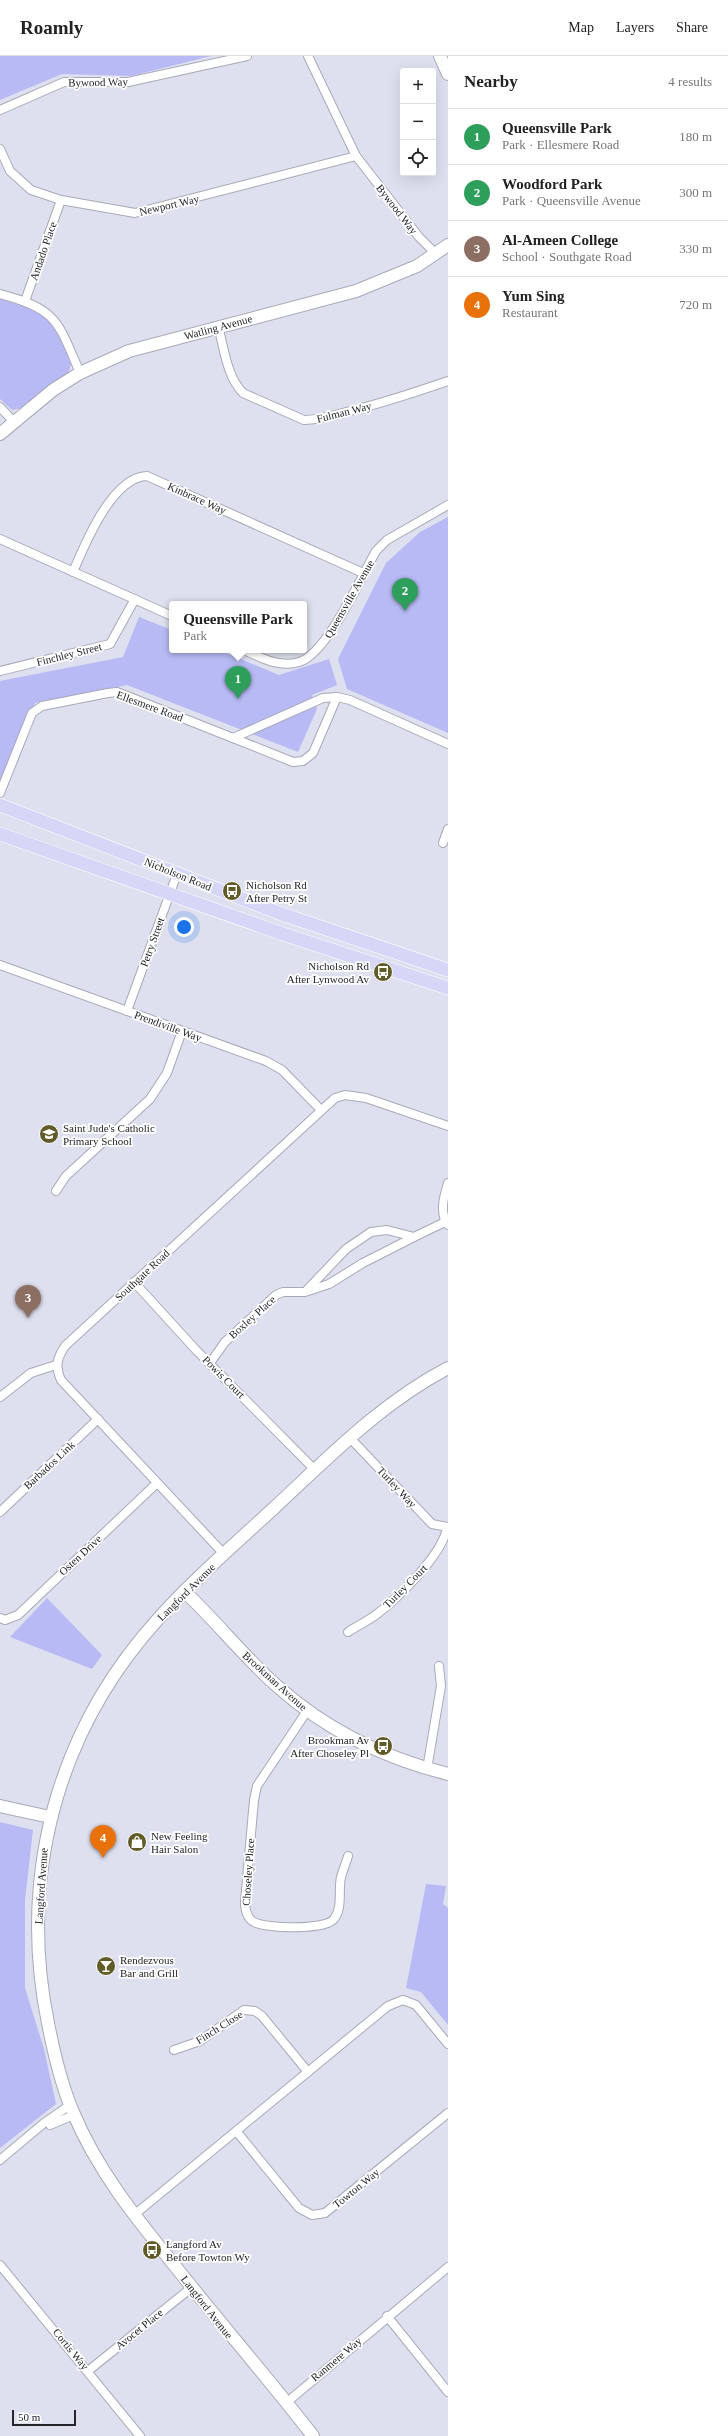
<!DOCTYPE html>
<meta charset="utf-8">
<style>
body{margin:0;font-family:Georgia,serif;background:#f2f2f2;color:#222}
.controls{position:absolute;right:12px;top:12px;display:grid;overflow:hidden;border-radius:4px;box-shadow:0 4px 16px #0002}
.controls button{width:36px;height:36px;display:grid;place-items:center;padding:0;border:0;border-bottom:1px solid #e0e0e0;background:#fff;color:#222;font:20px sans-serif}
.scale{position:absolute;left:12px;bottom:10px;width:64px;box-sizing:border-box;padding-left:4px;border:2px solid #24242a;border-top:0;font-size:11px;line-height:14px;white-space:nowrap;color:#24242a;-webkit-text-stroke:3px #fff;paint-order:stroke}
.you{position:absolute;left:184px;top:871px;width:14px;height:14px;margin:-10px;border:3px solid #fff;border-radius:50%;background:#1a73e8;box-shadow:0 0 0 6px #1a73e833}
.badge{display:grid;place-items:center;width:26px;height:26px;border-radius:50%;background:#2563eb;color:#fff;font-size:13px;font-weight:700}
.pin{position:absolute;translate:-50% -33px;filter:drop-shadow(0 1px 2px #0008)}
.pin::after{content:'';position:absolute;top:21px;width:14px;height:12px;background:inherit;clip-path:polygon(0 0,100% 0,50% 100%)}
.popup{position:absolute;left:169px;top:545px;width:138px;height:52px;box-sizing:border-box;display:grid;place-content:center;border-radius:4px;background:#fff;filter:drop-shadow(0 1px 3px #0005);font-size:13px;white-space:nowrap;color:#767676}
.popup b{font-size:15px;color:#222}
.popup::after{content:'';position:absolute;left:50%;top:100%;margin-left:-8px;border:8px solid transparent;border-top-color:#fff}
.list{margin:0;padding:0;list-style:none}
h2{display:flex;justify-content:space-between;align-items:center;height:52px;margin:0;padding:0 16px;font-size:17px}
h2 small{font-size:13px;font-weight:400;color:#767676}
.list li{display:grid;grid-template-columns:26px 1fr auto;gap:12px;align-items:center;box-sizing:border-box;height:56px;padding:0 16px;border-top:1px solid #e0e0e0}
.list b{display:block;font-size:15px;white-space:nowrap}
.list p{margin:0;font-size:13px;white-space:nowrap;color:#767676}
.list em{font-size:13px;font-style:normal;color:#767676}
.icon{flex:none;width:22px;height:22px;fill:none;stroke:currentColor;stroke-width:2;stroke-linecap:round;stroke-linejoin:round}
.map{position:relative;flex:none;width:448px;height:2380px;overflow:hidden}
header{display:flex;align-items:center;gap:24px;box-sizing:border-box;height:56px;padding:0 20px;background:#fff;border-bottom:1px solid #e0e0e0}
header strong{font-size:19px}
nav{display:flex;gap:22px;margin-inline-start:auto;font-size:14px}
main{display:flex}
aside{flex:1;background:#fff}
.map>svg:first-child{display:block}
</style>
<header>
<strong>Roamly</strong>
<nav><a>Map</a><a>Layers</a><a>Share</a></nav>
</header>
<main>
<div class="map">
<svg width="448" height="2380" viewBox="0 0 448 2380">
<rect width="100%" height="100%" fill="#dfe0ef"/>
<g fill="#b7baf4">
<polygon points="0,0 211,0 131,20 62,18 0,44"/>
<polygon points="0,243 24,250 46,261 56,272 71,308 68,319 23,352 12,354 0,343"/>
<polygon points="448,461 448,677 347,633 338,603 386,507 420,476"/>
<polygon points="139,561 172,574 172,594 219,594 279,619 329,603 337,629 312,639 317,653 298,696 127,629 35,647 0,726 0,625 123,601"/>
<polygon points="47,1542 102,1599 92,1613 10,1581"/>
<polygon points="0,1766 33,1774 25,1844 25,1932 44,1993 56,2048 0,2092"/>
<polygon points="426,1828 446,1830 443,1848 448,1852 448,1969 421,1936 406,1932"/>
</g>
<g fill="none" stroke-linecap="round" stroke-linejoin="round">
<defs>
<g id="street">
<polyline points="308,0 356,100 419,181 435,197"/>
<polyline points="0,54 64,26 128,26 247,0"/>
<polyline points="0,93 10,115 31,134 61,144 135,157 356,100"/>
<path d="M0,238C58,253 58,266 80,317"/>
<polyline points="25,245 61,144"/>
<path d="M218,270C224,292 227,321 243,337L304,364C320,364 335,359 350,355C383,347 416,336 448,325"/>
<polyline points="0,351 13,365"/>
<polyline points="0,483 172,560"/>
<path d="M73,516C85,488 112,421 147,420L363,517"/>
<path d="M244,594C262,602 279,612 299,606C327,598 361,521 376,495L387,484L448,449"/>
<polyline points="0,615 110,588 135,543"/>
<polyline points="233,682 293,706 303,705 313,697 337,641"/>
<polyline points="0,737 32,657 42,650 108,637 117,636 233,682 323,642 337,641 350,644 448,688"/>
<polyline points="443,787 448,773"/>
<polyline points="0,909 266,1005 282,1014 321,1054"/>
<polyline points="127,955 177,818"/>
<path d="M448,1127C444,1140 439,1157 448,1169"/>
<polyline points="56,1135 66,1120 150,1043 167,1017 182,975"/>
<polyline points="134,1226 196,1294 315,1414"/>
<polyline points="307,1234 346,1193 371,1176 387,1174 414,1181 445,1166"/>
<polyline points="210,1307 225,1286 276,1239 283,1236 305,1236 329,1228 363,1207 414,1181"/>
<polyline points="0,1341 31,1317 56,1309"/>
<polyline points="350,1382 432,1468 448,1471"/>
<polyline points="0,1456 98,1363"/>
<path d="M224,1498L61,1324C55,1310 57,1302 65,1290L335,1042L345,1039L366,1042L448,1070"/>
<polyline points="0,1562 5,1564 18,1559 157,1427"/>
<path d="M348,1576C357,1570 368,1565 377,1558C399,1541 442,1499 447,1472"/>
<path d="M307,1655L257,1730L254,1744L245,1845C245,1853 246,1862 254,1866C266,1873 326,1874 334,1863C343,1852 338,1834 341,1821C343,1814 346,1807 348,1800"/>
<polyline points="427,1713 441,1630 439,1610"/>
<polyline points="174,1994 200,1985 244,1954 255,1955 262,1960 308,2016"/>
<polyline points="50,2069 74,2059"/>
<polyline points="237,2076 299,2152 312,2159 325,2157 448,2057"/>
<polyline points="0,2104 44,2067 70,2049"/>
<polyline points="134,2159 388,1950 403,1944 416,1949 448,1988"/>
<polyline points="0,2209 140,2380"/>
<polyline points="387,2260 448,2336"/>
<polyline points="88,2315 191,2232"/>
<polyline points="286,2347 448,2211"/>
</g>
<g id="secondary">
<polyline points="440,0 448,18"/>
<polyline points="0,378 53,334 80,317 129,295 356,235 417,210 448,189"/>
<path d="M185,1536C217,1566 244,1601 277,1630C326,1674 384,1702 448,1718"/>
<polyline points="0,1750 50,1761"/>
<path d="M313,2380C268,2322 220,2267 175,2210C136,2162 97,2114 73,2056C61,2028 54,1998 48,1967C18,1820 57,1674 159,1562C194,1523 235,1488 274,1452C329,1401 381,1347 448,1312"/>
</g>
<g id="primary">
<polyline points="0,749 279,857 448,914"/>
<polyline points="0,778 283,878 448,932"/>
</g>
</defs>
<use href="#street" stroke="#a8a9b7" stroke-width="10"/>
<use href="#secondary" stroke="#a8a9b7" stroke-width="14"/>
<use href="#primary" stroke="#fff" stroke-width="14"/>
<use href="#street" stroke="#fff" stroke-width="8"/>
<use href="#secondary" stroke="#fff" stroke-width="12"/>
<use href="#primary" stroke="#d6d7f6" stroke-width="13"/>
</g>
<defs>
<symbol id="bus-disc" viewBox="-11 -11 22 22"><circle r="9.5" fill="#615b28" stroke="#fff"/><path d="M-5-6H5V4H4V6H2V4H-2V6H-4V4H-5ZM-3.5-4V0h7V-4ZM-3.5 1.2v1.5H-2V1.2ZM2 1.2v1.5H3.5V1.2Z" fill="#fff"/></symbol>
<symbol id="school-disc" viewBox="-11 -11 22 22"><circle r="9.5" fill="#615b28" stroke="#fff"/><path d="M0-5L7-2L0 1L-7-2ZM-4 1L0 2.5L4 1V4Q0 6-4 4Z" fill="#fff"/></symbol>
<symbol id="shop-disc" viewBox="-11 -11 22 22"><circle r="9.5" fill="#615b28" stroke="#fff"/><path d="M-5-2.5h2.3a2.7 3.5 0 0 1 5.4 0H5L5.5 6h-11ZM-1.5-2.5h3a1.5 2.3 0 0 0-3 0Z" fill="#fff"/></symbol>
<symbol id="bar-disc" viewBox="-11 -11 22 22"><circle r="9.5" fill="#615b28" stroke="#fff"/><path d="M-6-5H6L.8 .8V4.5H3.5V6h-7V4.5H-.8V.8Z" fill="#fff"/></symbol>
</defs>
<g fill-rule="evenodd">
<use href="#bus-disc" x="221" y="824" width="22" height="22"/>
<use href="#bus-disc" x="372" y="905" width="22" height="22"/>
<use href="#school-disc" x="38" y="1067" width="22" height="22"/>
<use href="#bus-disc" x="372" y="1679" width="22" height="22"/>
<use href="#shop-disc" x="126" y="1775" width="22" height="22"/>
<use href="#bar-disc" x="95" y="1899" width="22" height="22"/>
<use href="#bus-disc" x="141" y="2183" width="22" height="22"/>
</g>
<g text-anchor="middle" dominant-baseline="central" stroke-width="3.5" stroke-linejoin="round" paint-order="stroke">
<g font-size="11" fill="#24242a" stroke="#fff">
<text transform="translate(98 26) rotate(-1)">Bywood Way</text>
<text transform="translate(169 149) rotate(-13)">Newport Way</text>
<text transform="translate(397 153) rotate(52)">Bywood Way</text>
<text transform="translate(43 195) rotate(-71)">Andado Place</text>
<text transform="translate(218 271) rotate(-15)">Watling Avenue</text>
<text transform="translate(344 356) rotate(-14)">Fulman Way</text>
<text transform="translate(197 442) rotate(24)">Kinbrace Way</text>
<text transform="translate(349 543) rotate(-60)">Queensville Avenue</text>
<text transform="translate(69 598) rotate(-14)">Finchley Street</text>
<text transform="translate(150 650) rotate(20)">Ellesmere Road</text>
<text transform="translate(178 818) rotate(22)">Nicholson Road</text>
<text transform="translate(152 886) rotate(-70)">Petry Street</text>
<text transform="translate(168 970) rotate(20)">Prendiville Way</text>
<text transform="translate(142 1219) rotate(-43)">Southgate Road</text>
<text transform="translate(252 1261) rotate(-42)">Boxley Place</text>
<text transform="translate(224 1321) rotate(45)">Powis Court</text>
<text transform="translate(49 1409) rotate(-43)">Barbados Link</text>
<text transform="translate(397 1431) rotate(47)">Turley Way</text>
<text transform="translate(80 1499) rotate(-43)">Osten Drive</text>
<text transform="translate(405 1530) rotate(-45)">Turley Court</text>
<text transform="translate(186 1536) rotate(-45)">Langford Avenue</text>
<text transform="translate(275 1625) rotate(42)">Brookman Avenue</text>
<text transform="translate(248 1816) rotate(-86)">Choseley Place</text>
<text transform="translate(41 1830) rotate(-86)">Langford Avenue</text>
<text transform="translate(219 1971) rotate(-32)">Finch Close</text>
<text transform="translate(356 2132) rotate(-39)">Towton Way</text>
<text transform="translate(207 2251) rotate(52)">Langford Avenue</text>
<text transform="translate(139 2273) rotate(-39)">Avocet Place</text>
<text transform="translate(71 2293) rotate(51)">Cortis Way</text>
<text transform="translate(336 2303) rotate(-40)">Ranmere Way</text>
</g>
<g font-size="11" fill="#24242a" stroke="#fff" text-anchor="start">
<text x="246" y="829">Nicholson Rd<tspan x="246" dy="13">After Petry St</tspan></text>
<text x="369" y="910" text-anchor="end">Nicholson Rd<tspan x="369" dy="13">After Lynwood Av</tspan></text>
<text x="63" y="1072">Saint Jude's Catholic<tspan x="63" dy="13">Primary School</tspan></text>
<text x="369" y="1684" text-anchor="end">Brookman Av<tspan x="369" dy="13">After Choseley Pl</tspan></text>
<text x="151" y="1780">New Feeling<tspan x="151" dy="13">Hair Salon</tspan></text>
<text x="120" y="1904">Rendezvous<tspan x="120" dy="13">Bar and Grill</tspan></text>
<text x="166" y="2188">Langford Av<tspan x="166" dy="13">Before Towton Wy</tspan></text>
</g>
</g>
</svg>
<div class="controls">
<button>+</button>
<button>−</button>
<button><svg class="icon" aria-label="locate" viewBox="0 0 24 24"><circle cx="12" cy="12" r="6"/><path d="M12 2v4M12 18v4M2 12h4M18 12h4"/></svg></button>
</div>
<div class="scale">50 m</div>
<div class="you"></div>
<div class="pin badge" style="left:238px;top:643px;background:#2e9e5b">1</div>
<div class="popup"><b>Queensville Park</b>Park</div>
<div class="pin badge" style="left:405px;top:555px;background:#2e9e5b">2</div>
<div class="pin badge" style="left:28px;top:1262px;background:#8d6e63">3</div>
<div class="pin badge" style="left:103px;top:1802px;background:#e8710a">4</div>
</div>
<aside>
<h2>Nearby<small>4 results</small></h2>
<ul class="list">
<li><span class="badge" style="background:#2e9e5b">1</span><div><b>Queensville Park</b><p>Park · Ellesmere Road</p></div><em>180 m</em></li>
<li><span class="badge" style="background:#2e9e5b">2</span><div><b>Woodford Park</b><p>Park · Queensville Avenue</p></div><em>300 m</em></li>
<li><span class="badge" style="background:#8d6e63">3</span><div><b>Al-Ameen College</b><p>School · Southgate Road</p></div><em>330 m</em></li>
<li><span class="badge" style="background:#e8710a">4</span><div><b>Yum Sing</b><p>Restaurant</p></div><em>720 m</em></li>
</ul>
</aside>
</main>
